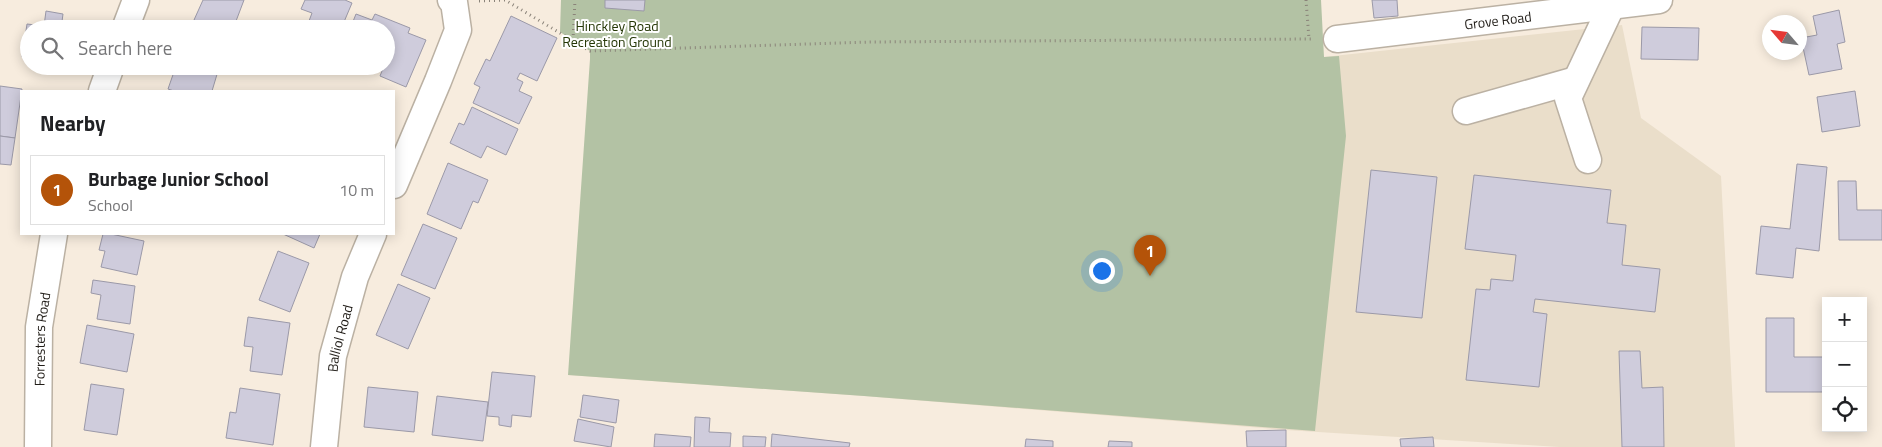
<!DOCTYPE html>
<meta charset="utf-8">
<style>
body{margin:0;font-family:"Titillium Web",sans-serif;background:#f2f2f2;color:#202124}
.controls{position:absolute;right:15px;bottom:15px;display:grid;overflow:hidden;border-radius:0px;box-shadow:0 2px 12px #0003}
.controls button{width:45px;height:45px;display:grid;place-items:center;padding:0;border:0;border-bottom:1px solid #e0e0e0;background:#fff;color:#202124;font:25px sans-serif}
.compass{position:absolute;left:1762px;top:15px;width:45px;height:45px;border-radius:50%;background:#fff;box-shadow:0 2px 12px #0003;rotate:298deg}
.you{position:absolute;left:1101px;top:270px;width:18px;height:18px;margin:-12px;border:4px solid #fff;border-radius:50%;background:#1a73e8;box-shadow:0 0 0 8px #1a73e833}
.badge{display:grid;place-items:center;width:32px;height:32px;border-radius:50%;background:#b45309;color:#fff;font-size:16px;font-weight:700}
.pin{position:absolute;translate:-50% -41px;filter:drop-shadow(0 1px 2px #0008)}
.pin::after{content:'';position:absolute;top:26px;width:18px;height:15px;background:inherit;clip-path:polygon(0 0,100% 0,50% 100%)}
.list{margin:0;padding:0;list-style:none}
h2{display:flex;justify-content:space-between;align-items:center;height:65px;margin:0;padding:0 20px;font-size:21px}
h2 small{font-size:16px;font-weight:400;color:#757577}
.list li{display:grid;grid-template-columns:32px 1fr auto;gap:15px;align-items:center;box-sizing:border-box;height:70px;margin:0 10px 10px;padding:0 10px;border:1px solid #e0e0e0;border-radius:0px}
.list b{display:block;font-size:19px;white-space:nowrap}
.list p{margin:0;font-size:16px;white-space:nowrap;color:#757577}
.list em{font-size:16px;font-style:normal;color:#757577}
.icon{flex:none;width:28px;height:28px;fill:none;stroke:currentColor;stroke-width:2;stroke-linecap:round;stroke-linejoin:round}
.map{position:relative;flex:none;width:1882px;height:447px;overflow:hidden}
.search{position:absolute;background:#fff;box-shadow:0 2px 12px #0003;left:20px;top:20px;width:375px;height:55px;display:flex;align-items:center;gap:12px;box-sizing:border-box;padding:0 18px;border-radius:28px;color:#757577;font-size:19px}
.panel{position:absolute;background:#fff;box-shadow:0 2px 12px #0003;left:20px;top:90px;width:375px;height:145px;border-radius:0px}
.map>svg:first-child{display:block}
</style>
<div class="map">
<svg width="1882" height="447" viewBox="0 0 1882 447">
<rect width="100%" height="100%" fill="#f7ecde"/>
<polygon fill="#eadeca" points="1622,25 1641,118 1721,176 1735,447 1559,447 1286,430 864,396 568,375 1324,57"/>
<polygon fill="#b3c2a4" points="561,0 1321,0 1324,57 1339,56 1346,136 1315,431 864,396 568,375 590,59 590,51 560,32"/>
<g fill="#cfccdc" stroke="#9b99a8">
<polygon points="203,0 244,0 233,29 215,29 194,20"/>
<polygon points="305,0 345,0 352,3 341,29 306,29 312,13 301,9"/>
<polygon points="605,0 645,0 644,11 605,8"/>
<polygon points="1372,0 1397,0 1398,16 1374,18"/>
<polygon points="1839,10 1845,42 1837,44 1842,69 1809,75 1801,38 1817,35 1813,16"/>
<polygon points="46,11 63,14 61,29 29,29 29,58 22,57 27,24 44,26"/>
<polygon points="356,14 372,20 375,14 410,28 408,33 426,40 406,87 380,76 384,66 386,66 389,56 386,55 386,29 350,29"/>
<polygon points="511,16 557,38 537,81 520,73 517,79 523,82 519,91 532,97 519,124 473,103 480,87 474,84 486,59 490,61"/>
<polygon points="1642,27 1699,28 1698,60 1641,59"/>
<polygon points="176,66 202,66 218,71 212,91 174,91 168,89"/>
<polygon points="351,66 366,66 364,72"/>
<polygon points="0,86 22,89 15,138 0,136"/>
<polygon points="1855,91 1860,126 1822,132 1817,97"/>
<polygon points="472,107 518,129 506,155 487,146 481,158 450,143 459,123 464,125"/>
<polygon points="0,136 15,138 11,165 0,164"/>
<polygon points="448,163 488,180 478,203 473,201 461,229 427,214"/>
<polygon points="1797,164 1827,167 1819,251 1796,248 1793,278 1756,274 1761,226 1790,229"/>
<polygon points="1371,170 1437,177 1422,318 1356,312"/>
<polygon points="1474,175 1611,190 1607,223 1626,225 1622,265 1660,269 1655,312 1535,299 1533,312 1547,314 1539,387 1466,380 1476,289 1490,290 1491,279 1513,281 1516,255 1465,249"/>
<polygon points="1838,181 1856,181 1857,210 1882,210 1882,240 1839,240"/>
<polygon points="423,224 457,238 435,289 401,275"/>
<polygon points="103,234 111,234 144,241 137,275 101,267 105,251 99,250"/>
<polygon points="283,234 320,234 314,248"/>
<polygon points="278,251 309,263 290,312 259,300"/>
<polygon points="93,280 135,286 130,324 97,319 101,295 91,293"/>
<polygon points="398,284 430,298 408,349 376,335"/>
<polygon points="248,317 290,323 282,375 250,371 253,347 244,346"/>
<polygon points="1766,318 1794,318 1794,357 1826,357 1826,392 1766,392"/>
<polygon points="87,325 134,334 127,372 80,363"/>
<polygon points="1619,351 1640,351 1642,388 1663,387 1664,447 1622,447"/>
<polygon points="492,372 535,376 531,417 512,415 511,427 499,425 499,417 487,416"/>
<polygon points="91,384 124,389 117,435 84,430"/>
<polygon points="368,387 418,392 414,432 364,427"/>
<polygon points="240,388 280,394 273,445 226,438 230,412 236,413"/>
<polygon points="583,395 619,400 616,423 580,417"/>
<polygon points="437,396 488,402 483,441 432,435"/>
<polygon points="695,417 710,418 709,432 731,433 730,447 694,447"/>
<polygon points="578,419 614,427 611,447 574,441"/>
<polygon points="1286,430 1286,447 1247,447 1246,431"/>
<polygon points="655,434 691,437 690,447 654,447"/>
<polygon points="772,434 850,443 849,447 771,447"/>
<polygon points="743,436 766,437 765,447 743,447"/>
<polygon points="1433,437 1434,447 1401,447 1400,439"/>
<polygon points="1026,439 1053,441 1053,447 1025,447"/>
<polygon points="1109,441 1132,442 1132,447 1108,447"/>
</g>
<g fill="none" stroke-linecap="round" stroke-linejoin="round">
<defs>
<g id="minor">
<polyline points="125,29 136,0"/>
<path id="s1" d="M1337,39L1659,0"/>
<polyline points="102,91 111,66"/>
<polyline points="1466,111 1576,80"/>
<polyline points="1588,160 1568,98 1611,7"/>
<polyline points="394,185 438,81 458,30 454,2 451,0"/>
<path id="s2" d="M38,447L39,327L54,234"/>
<path id="s3" d="M324,447L333,356L355,277L373,234"/>
</g>
</defs>
<use href="#minor" stroke="#bbb1a3" stroke-width="29"/>
<g stroke="#8a8379" stroke-width="3" stroke-dasharray="1 4" stroke-linecap="butt">
<polyline points="1306,0 1309,39"/>
<polyline points="479,1 505,0 590,51 870,42 1312,39"/>
<polyline points="573,40 575,0"/>
</g>
<use href="#minor" stroke="#fff" stroke-width="26"/>
</g>
<g text-anchor="middle" dominant-baseline="central" stroke-width="4" stroke-linejoin="round" paint-order="stroke">
<g font-size="14" fill="#211d18" stroke="#fff">
<text stroke="none"><textPath href="#s1" startOffset="162">Grove Road</textPath></text>
<text stroke="none"><textPath href="#s3" startOffset="110">Balliol Road</textPath></text>
<text stroke="none"><textPath href="#s2" startOffset="108">Forresters Road</textPath></text>
</g>
<g font-size="14" fill="#253706" stroke="#fff">
<text x="617" y="25">Hinckley Road<tspan x="617" dy="16">Recreation Ground</tspan></text>
</g>
</g>
</svg>
<div class="controls">
<button>+</button>
<button>−</button>
<button><svg class="icon" aria-label="locate" viewBox="0 0 24 24"><circle cx="12" cy="12" r="6"/><path d="M12 2v4M12 18v4M2 12h4M18 12h4"/></svg></button>
</div>
<svg class="compass" viewBox="-18 -18 36 36"><path d="M0-13l5 13h-10z" fill="#e53935"/><path d="M0 13l5-13h-10z" fill="#757577"/></svg>
<div class="you"></div>
<div class="pin badge" style="left:1150px;top:276px">1</div>
<div class="search"><svg class="icon" aria-label="search" viewBox="0 0 24 24"><circle cx="10" cy="10" r="6"/><path d="M15 15l6 6"/></svg>Search here</div>
<section class="panel">
<h2>Nearby<small></small></h2>
<ul class="list">
<li><span class="badge">1</span><div><b>Burbage Junior School</b><p>School</p></div><em>10 m</em></li>
</ul>
</section>
</div>
